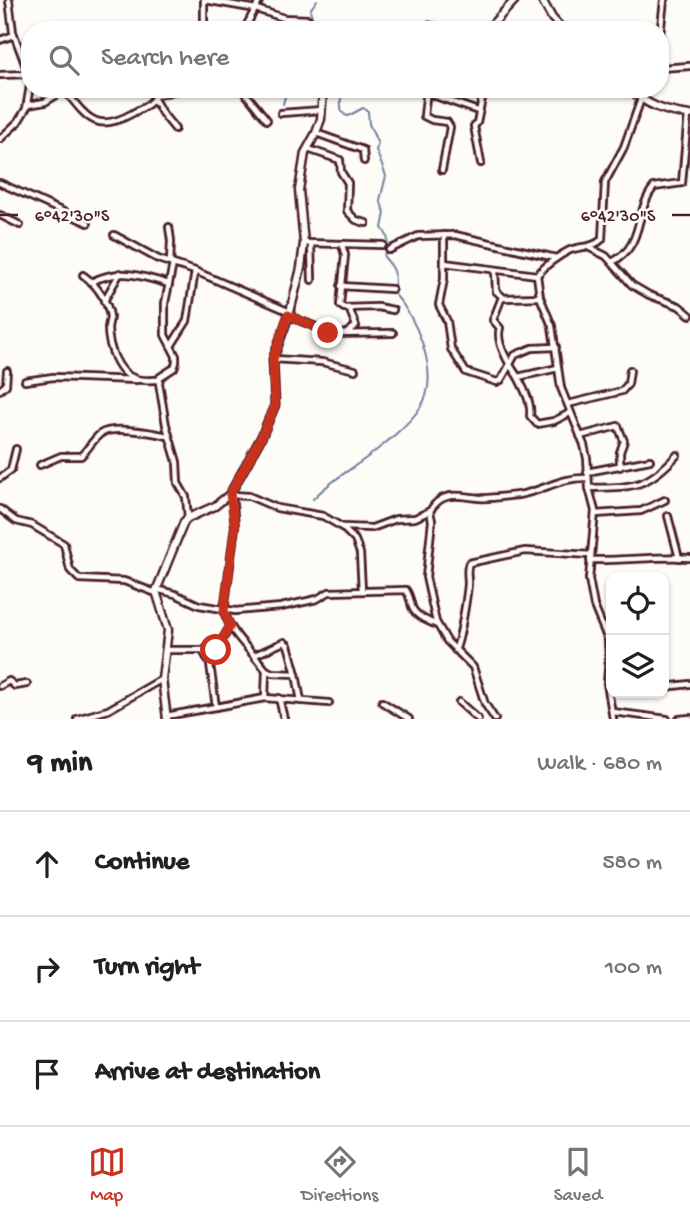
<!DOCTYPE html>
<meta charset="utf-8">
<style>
body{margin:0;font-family:"Gochi Hand",sans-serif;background:#f6f6f6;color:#202124}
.controls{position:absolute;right:21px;bottom:21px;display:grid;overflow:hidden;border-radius:14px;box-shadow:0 2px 5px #0004}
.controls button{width:63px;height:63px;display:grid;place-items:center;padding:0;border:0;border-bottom:2px solid #e0e0e0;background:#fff;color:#202124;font:35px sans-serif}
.stop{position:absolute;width:21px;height:21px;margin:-16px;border:5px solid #c8321e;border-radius:50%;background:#fff}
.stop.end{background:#c8321e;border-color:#fff;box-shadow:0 2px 7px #0008}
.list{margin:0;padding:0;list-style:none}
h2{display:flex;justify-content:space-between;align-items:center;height:91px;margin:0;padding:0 28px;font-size:30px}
h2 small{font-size:23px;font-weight:400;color:#757577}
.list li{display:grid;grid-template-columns:46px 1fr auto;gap:21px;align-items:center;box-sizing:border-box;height:105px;padding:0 28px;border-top:2px solid #e0e0e0}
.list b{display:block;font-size:26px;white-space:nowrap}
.list em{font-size:23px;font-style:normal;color:#757577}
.icon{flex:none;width:38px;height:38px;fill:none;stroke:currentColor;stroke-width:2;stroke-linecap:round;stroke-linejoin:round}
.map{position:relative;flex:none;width:690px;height:719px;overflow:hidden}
.search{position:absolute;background:#fff;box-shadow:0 2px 5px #0004;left:21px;right:21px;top:21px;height:77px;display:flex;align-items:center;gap:18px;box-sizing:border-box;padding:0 24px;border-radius:28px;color:#757577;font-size:26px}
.sheet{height:406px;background:#fff}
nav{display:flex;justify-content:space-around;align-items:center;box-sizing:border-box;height:98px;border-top:2px solid #e0e0e0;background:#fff;font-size:19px;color:#757577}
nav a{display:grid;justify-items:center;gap:4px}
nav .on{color:#c8321e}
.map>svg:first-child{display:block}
</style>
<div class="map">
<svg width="690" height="719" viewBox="0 0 690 719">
<rect width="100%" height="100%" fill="#fdfcf7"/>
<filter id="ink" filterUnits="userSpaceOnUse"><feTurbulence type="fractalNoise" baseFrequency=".0143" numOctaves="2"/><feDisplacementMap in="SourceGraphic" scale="14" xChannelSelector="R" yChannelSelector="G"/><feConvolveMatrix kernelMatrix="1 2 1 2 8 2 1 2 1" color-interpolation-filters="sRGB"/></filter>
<g filter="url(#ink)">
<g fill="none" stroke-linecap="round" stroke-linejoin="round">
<g stroke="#73809e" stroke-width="2">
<polyline points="312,30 313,20 310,10 317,0"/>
<polyline points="283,104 287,89"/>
<path d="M313,499C329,482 350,470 369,456C384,445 410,423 420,408C440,379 421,332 404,306C401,301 397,298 394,293C395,274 398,272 384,257C385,243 393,242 382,228L385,213L380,200L386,176L376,150L378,144L369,124L368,111L363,108L348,116C339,114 341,104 341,96"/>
</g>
<defs>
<g id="street">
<polyline points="9,0 13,32 30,77"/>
<polyline points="205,0 256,9 284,18 308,19"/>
<polyline points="194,30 204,24 204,0"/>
<polyline points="244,30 260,0"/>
<polyline points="660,35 664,0"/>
<polyline points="0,40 14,35"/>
<polyline points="660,68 690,66"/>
<polyline points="0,75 29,74"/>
<path d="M64,89C87,118 96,134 133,113C142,108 151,105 155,96"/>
<polyline points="148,89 155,96 181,89"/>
<polyline points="242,89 267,120"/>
<polyline points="427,89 424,116 432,120 447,122 450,127 442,170"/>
<polyline points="68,93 90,89"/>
<polyline points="427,93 478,111"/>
<polyline points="154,99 162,113 175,129"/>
<polyline points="28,105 45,102 65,90"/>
<polyline points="281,113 322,110"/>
<polyline points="316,133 363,150 364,161"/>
<polyline points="0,139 18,122 26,109 30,86"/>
<polyline points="308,149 340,160 341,172 348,183 347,211 356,220 366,223"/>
<polyline points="481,163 474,126 477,123 484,89"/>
<polyline points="0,183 88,223"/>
<polyline points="0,215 20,225"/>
<polyline points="169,227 171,241 170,263"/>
<polyline points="114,235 158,259 195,271 290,312"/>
<polyline points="444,235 444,279 439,305 447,321 451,349 466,372 497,382 501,380 515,355 532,348 556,347"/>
<polyline points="304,243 383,245"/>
<polyline points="311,244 312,280"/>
<polyline points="342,245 345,255 340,305 344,308 378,307 393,310"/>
<polyline points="588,247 606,256 632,285 649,295 679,306 690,315"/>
<polyline points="389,250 418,236 455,235 556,258"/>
<path d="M612,262C645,246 634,211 654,187L682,183L688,115"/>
<polyline points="444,263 537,275"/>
<polyline points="173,264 165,303 165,335 176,356 176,362 174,368 160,377 159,383 166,425 177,462 178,483 186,497 188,518"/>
<polyline points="495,270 496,291 504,298 540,297"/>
<path d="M83,275C96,284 108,301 110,317C110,318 108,327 108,328C108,345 117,374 136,379C143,381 152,380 159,380"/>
<path d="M91,282C121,268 139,275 169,284"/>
<polyline points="341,286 392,289"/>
<path d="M502,297L493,320L500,328C495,342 510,366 518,377L558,368"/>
<polyline points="104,301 120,273"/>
<polyline points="289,316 333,334 393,333"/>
<polyline points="347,333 356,326 349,308"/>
<polyline points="171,346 187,321 195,271"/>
<polyline points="274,359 322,362 355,370"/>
<path d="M518,377C524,389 532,403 530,416L537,424L554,421L570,413"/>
<polyline points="25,381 53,377 137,380"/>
<polyline points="0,390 6,385 7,371"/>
<polyline points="568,404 622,391 628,384 630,370"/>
<polyline points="580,436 618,426 624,441 620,452 620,467"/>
<path d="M40,465L61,456H81C88,449 93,440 100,434C112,425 154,433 168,436"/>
<polyline points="587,472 650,460"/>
<polyline points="0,478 11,470 16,449"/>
<path d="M589,488C632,487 646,489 677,455"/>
<polyline points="231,495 249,496 277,508 323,516 342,527 355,540 360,553 362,590"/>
<path d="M232,495L235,526L224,611C231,635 251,650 266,670L272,673L296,674L301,701"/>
<polyline points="0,509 16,521 32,525 64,544 70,570 79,579 124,581 156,593"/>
<polyline points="595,514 641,511 665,500"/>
<polyline points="668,516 679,558"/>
<polyline points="343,527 372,528 396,519 415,518 430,511"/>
<path d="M590,560C624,561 656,556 690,558"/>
<path d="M156,589L175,594L199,605L235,611L281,607L317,599L329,592L406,590C410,596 410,600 412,607C416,617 428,621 437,625"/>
<polyline points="167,650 216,650 230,627"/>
<path d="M455,650C460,642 467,596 468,584C468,576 466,569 469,563L525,551L591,555"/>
<polyline points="203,651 210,664 216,707"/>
<polyline points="255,655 284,642 288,645 296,674"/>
<polyline points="0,686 9,681 15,686 27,684"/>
<polyline points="664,687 690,684"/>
<polyline points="265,698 266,670"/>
<polyline points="279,698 284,719"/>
<polyline points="382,702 409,719"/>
<polyline points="459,702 478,719"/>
<polyline points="613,712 667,719"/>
<polyline points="166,716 265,698 329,703"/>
<polyline points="77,719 108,710 162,679"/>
<path d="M495,719L485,704L473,667L447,641L436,622L426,577L432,521L430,511C442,490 459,496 479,498C491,499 506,496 518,495C544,491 559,477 588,478"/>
<path d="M613,719L607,683L609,659L608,640L594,606L589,579L595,511L589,488L587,458L584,445L561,388L552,326L540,297L537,275C546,265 558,256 570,250C580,246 594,248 602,239L605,182L624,147L641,99"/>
<polyline points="679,719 690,718"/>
</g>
<g id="secondary">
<polyline points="542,0 552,18 563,30"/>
<polyline points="417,30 429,26 449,30"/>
<polyline points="487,30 515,0"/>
<path d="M630,89C647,106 667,112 690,115"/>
<polyline points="167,719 162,679 168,630 156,591 184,522 188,518 215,506 230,494 261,438 275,405 273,359 290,312 301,268 304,243 299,190 305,153 316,133 321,119 323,89"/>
</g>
</defs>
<use href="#street" stroke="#4a1f2b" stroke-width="10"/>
<use href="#secondary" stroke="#4a1f2b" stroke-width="11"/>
<use href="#street" stroke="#fdfcf7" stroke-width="4.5"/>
<use href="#secondary" stroke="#fdfcf7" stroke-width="6"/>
</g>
</g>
<g fill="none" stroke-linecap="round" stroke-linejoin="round" filter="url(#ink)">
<polyline stroke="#c8321e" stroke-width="9" points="216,650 230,626 224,611 235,526 230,494 261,438 275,405 273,359 288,315 328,333"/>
</g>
<path fill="none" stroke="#4a1f2b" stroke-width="2.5" d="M0,215H18M672,215H690"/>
<g font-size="18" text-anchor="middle" fill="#4a1f2b" stroke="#fdfcf7" stroke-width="5" stroke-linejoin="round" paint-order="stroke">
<text x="72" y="221">6°42'30"S</text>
<text x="618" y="221">6°42'30"S</text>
</g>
</svg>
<div class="controls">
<button><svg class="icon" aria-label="locate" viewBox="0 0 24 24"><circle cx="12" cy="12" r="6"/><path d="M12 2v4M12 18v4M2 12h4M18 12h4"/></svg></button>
<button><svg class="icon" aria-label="layers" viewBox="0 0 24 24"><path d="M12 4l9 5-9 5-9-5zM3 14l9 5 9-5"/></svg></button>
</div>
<div class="stop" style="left:216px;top:650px"></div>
<div class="stop end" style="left:328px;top:333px"></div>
<div class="search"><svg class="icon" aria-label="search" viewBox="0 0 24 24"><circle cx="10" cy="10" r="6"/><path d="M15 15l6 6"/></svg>Search here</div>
</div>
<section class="sheet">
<h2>9 min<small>Walk · 680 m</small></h2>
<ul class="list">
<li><svg class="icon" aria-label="ahead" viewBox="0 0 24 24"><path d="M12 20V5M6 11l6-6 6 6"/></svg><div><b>Continue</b></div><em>580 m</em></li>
<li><svg class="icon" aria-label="right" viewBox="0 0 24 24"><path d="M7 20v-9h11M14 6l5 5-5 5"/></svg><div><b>Turn right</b></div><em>100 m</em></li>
<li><svg class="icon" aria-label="arrive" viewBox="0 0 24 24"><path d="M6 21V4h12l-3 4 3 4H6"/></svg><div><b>Arrive at destination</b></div></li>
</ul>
</section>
<nav>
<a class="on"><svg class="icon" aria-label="map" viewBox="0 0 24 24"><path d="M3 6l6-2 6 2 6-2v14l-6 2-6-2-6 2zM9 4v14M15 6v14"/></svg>Map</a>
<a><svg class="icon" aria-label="directions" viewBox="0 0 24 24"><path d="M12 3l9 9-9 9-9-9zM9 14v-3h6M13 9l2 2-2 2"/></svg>Directions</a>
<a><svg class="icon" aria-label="saved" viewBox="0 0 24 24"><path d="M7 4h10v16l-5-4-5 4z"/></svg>Saved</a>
</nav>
